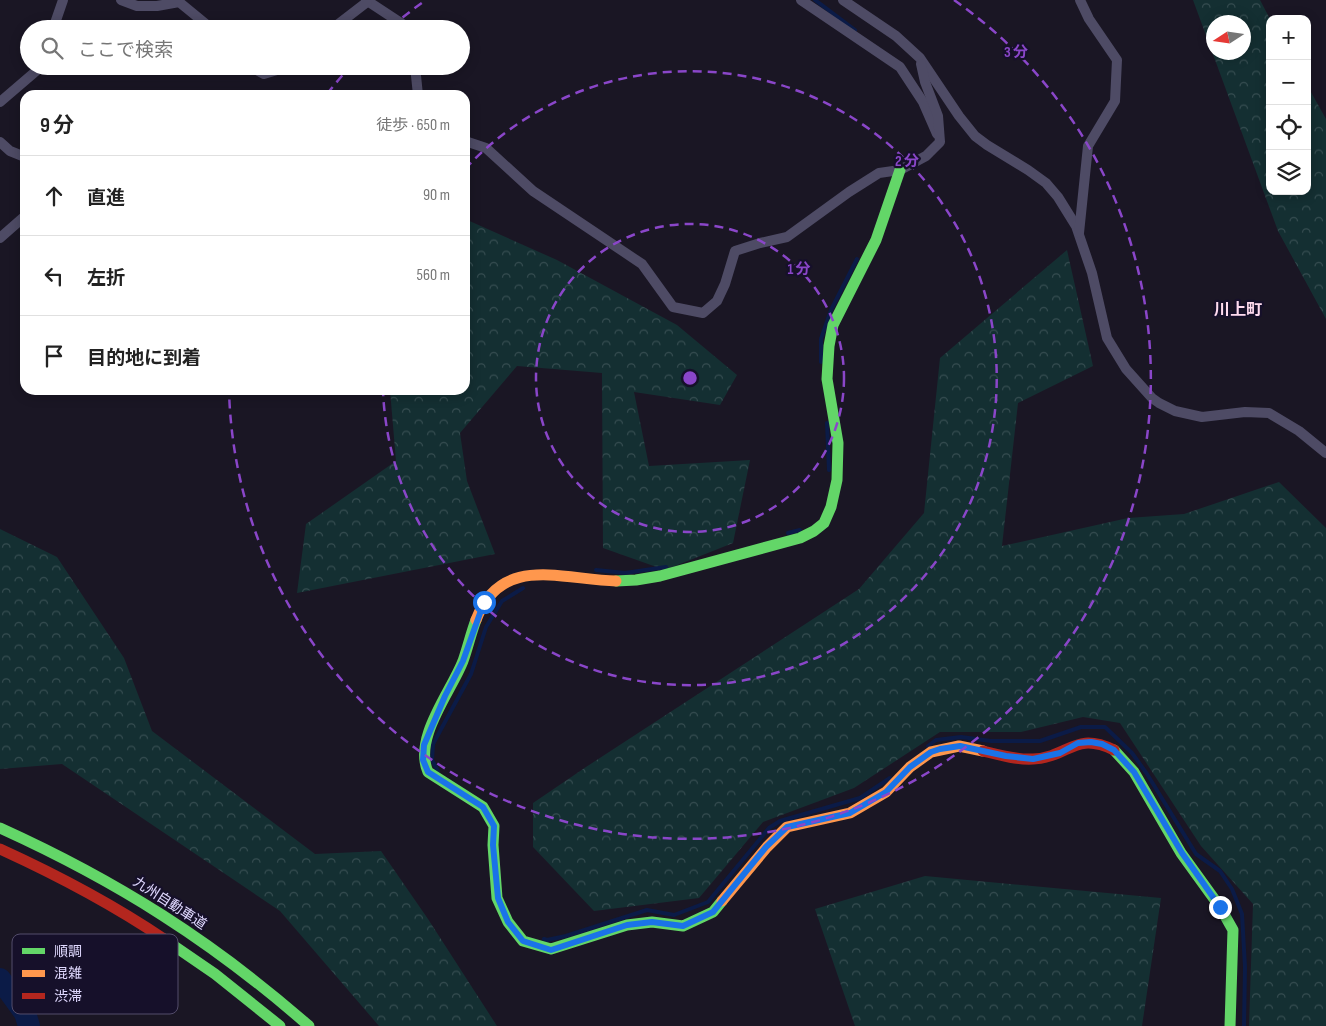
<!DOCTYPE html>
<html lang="ja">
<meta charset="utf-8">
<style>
body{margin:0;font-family:"Sofia Sans Condensed","Noto Sans JP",sans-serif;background:#f6f6f6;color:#222}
.controls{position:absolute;right:15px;top:15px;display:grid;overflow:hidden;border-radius:10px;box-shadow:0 2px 12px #0003}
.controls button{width:45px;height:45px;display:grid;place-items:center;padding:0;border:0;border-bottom:1px solid #e0e0e0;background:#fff;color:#222;font:25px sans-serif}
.compass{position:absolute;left:1206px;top:15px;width:45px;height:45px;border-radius:50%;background:#fff;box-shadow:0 2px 12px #0003;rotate:258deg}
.stop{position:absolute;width:15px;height:15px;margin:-11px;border:4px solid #1a73e8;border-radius:50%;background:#fff}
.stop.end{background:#1a73e8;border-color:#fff;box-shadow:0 1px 5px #0008}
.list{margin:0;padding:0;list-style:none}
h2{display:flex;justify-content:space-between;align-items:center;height:65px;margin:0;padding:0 20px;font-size:21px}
h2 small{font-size:16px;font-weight:400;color:#767676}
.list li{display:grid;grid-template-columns:32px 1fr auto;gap:15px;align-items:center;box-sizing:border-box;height:80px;padding:0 20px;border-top:1px solid #e0e0e0}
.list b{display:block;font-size:19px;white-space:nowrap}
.list em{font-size:16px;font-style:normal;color:#767676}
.icon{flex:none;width:28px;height:28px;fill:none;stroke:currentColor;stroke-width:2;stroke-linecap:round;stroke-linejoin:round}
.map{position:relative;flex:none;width:1326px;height:1026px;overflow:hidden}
.search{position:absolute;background:#fff;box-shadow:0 2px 12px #0003;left:20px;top:20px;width:450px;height:55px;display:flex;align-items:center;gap:12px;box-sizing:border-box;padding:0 18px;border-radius:28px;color:#767676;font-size:19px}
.panel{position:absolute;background:#fff;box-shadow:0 2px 12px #0003;left:20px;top:90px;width:450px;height:305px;border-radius:15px}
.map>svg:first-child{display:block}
</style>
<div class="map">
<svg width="1326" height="1026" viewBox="0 0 1326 1026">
<defs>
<pattern id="forest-crowns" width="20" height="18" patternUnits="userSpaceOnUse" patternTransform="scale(1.25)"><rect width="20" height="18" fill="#142f32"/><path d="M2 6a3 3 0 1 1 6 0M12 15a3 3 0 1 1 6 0" fill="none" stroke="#364d51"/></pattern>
</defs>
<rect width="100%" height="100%" fill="#1a1624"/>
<g fill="url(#forest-crowns)" fill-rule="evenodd">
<path d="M1193,0H1260L1270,19V191H1307V85L1326,119V319L1278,231ZM1244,22V52H1214V22Z"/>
<polygon points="465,219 557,260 677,325 737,375 720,405 634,392 649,466 750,460 733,543 665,570 603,548 602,373 517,366 460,433 467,481 495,554 297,593 306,524 396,461 390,390 465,390"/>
<polygon points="1067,250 1093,366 1018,403 1002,546 1128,518 1184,514 1279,482 1326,528 1326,1026 1249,1026 1253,904 1201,846 1120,723 1083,717 1021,732 940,732 854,788 763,822 699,898 594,911 533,847 533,803 586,767 859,589 924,513 940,358"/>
<polygon points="0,529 57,557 124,658 152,731 315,854 381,851 428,919 497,1026 379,1026 280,911 62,764 0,769"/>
<polygon points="925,876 1161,898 1142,1026 855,1026 815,909"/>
</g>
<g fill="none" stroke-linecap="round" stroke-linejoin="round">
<g stroke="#0b1b47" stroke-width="4">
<polyline points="815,0 855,30"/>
<polyline points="821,362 821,339 831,310 857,259"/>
<polyline points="827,423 829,470"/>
<polyline points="788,533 800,530"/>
<polyline points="596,570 625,573 666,567"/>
<polyline points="928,746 936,740 961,737 991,741 1040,741 1081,727 1105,727 1132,753 1147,774 1196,854 1220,871 1232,889 1242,914 1245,967 1244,1026"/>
<polyline points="438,771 432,760 433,744 471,674 486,627 502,601 523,588"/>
<polyline points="544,939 547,940 566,936 647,910 674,915 708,902 769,828 780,821 860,798 890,778"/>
</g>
<polyline stroke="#0b1b47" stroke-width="22" points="0,979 25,1013 29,1026"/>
<g stroke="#4e4b65" stroke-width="10">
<polyline points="121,0 137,6 157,6 179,2 212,29"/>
<polyline points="366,0 410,29"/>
<polyline points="801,0 900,67 923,102 937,134"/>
<polyline points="843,0 896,36 920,58 959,116 975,136 987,145 1028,170 1046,183 1058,197 1076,226 1092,273 1107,338 1126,369 1152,398 1159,403 1175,411 1202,417 1245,412 1269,413 1299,431 1326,453"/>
<polyline points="53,29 63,0"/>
<polyline points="332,29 367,2"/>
<polyline points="249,66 264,74 277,70 283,66"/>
<polyline points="415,66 418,95"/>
<polyline points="0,102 42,66"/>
<polyline points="465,141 486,148 533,191 642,264 673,307 703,313 717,301 725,284 735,251 760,243 787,237 849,192 879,173 900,170 926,156 940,142 938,116 925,82 921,64"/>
<polyline points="0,142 10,151 25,157"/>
<polyline points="1079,233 1088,146 1115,101 1117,60 1089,19 1080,0"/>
<polyline points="0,238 25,216"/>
</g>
<g stroke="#63d668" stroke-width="11">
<polyline points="616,581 636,580 660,576 800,538 814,531 824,523 831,507 837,480 838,443 827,379 829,346 833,325 876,240 900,170"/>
<path d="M476,620C471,633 468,647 463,661C451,692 413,738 428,772L483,807L494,826L493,845L497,898L508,922L523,941L551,949L627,925L652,922L683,926L713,912L722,901"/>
<polyline points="1114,750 1134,772 1181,853 1220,907 1233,930 1230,1026"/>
<path d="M0,828C117,881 212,941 309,1026"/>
<polyline points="164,939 215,974 280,1026"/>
</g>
<g stroke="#ff974d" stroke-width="11">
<path d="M476,620C501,553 563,580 616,581"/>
<polyline points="722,901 767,847 787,827 850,813 886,792 910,767 931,752 959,746 983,751"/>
</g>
<g stroke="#b3261e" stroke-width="11">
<path d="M983,751C999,755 1017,760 1033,759C1070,757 1074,731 1114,750"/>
<path d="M0,849C57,875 112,904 164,939"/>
</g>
</g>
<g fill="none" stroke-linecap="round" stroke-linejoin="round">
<polyline stroke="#1a73e8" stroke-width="6" points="484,602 463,661 445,696 424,745 423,760 428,772 483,807 494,826 493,845 498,898 508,922 523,941 551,950 627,925 652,922 683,926 713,912 766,847 787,827 850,813 886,792 910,767 931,752 940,749 960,746 1006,756 1033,759 1060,753 1078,743 1091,742 1102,744 1114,750 1134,772 1182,853 1220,907"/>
</g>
<g fill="none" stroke="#8a46c9" stroke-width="2.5" stroke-dasharray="9 6">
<circle cx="690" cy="378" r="154"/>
<path d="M465 169A307 307 0 1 1 383 391"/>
<path d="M327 94A461 461 0 0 1 350 67M391 27A461 461 0 0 1 426 0M954 0A461 461 0 1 1 229 390"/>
</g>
<g text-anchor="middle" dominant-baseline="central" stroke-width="4.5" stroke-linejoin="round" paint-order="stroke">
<g font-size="14" fill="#e0d9ff" stroke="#16102a">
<text transform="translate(170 903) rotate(33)">九州自動車道</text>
</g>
<g font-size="16" font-weight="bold" fill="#ffdbef" stroke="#16102a">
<text x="1238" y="310">川上町</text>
</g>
</g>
<rect x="12" y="934" width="166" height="80" rx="8" fill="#16102a" stroke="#534c6a" stroke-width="1"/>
<rect x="22" y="948" width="23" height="6" fill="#63d668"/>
<rect x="22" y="970" width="23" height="7" fill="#ff974d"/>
<rect x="22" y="993" width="23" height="6" fill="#b3261e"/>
<g font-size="14" fill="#e0d9ff">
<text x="54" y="956">順調</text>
<text x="54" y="978">混雑</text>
<text x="54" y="1001">渋滞</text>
</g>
<circle cx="690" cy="378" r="8" fill="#8a46c9" stroke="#16102a" stroke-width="2.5"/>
<g font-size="15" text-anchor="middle" font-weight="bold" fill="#8a46c9" stroke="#16102a" stroke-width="4.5" stroke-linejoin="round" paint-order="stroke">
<text x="1016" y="57">3 分</text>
<text x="907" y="166">2 分</text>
<text x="799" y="274">1 分</text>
</g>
</svg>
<div class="controls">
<button>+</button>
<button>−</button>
<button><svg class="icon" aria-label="locate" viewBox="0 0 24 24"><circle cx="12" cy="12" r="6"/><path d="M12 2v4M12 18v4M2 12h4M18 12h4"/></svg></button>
<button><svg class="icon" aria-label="layers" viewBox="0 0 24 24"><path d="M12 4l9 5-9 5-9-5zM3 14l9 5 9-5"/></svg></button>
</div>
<svg class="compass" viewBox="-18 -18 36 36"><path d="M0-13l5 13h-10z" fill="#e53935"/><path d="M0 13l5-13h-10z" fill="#767676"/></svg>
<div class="stop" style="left:484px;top:602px"></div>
<div class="stop end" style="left:1220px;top:907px"></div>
<div class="search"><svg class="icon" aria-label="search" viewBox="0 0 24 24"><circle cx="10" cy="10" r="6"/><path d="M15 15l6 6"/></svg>ここで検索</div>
<section class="panel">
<h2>9 分<small>徒歩 · 650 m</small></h2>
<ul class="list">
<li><svg class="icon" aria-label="ahead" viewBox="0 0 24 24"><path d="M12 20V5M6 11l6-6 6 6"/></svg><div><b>直進</b></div><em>90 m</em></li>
<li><svg class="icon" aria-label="left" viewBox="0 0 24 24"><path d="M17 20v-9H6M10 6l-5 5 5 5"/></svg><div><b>左折</b></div><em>560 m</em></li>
<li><svg class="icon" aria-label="arrive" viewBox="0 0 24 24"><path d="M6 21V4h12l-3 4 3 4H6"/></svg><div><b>目的地に到着</b></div></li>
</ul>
</section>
</div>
